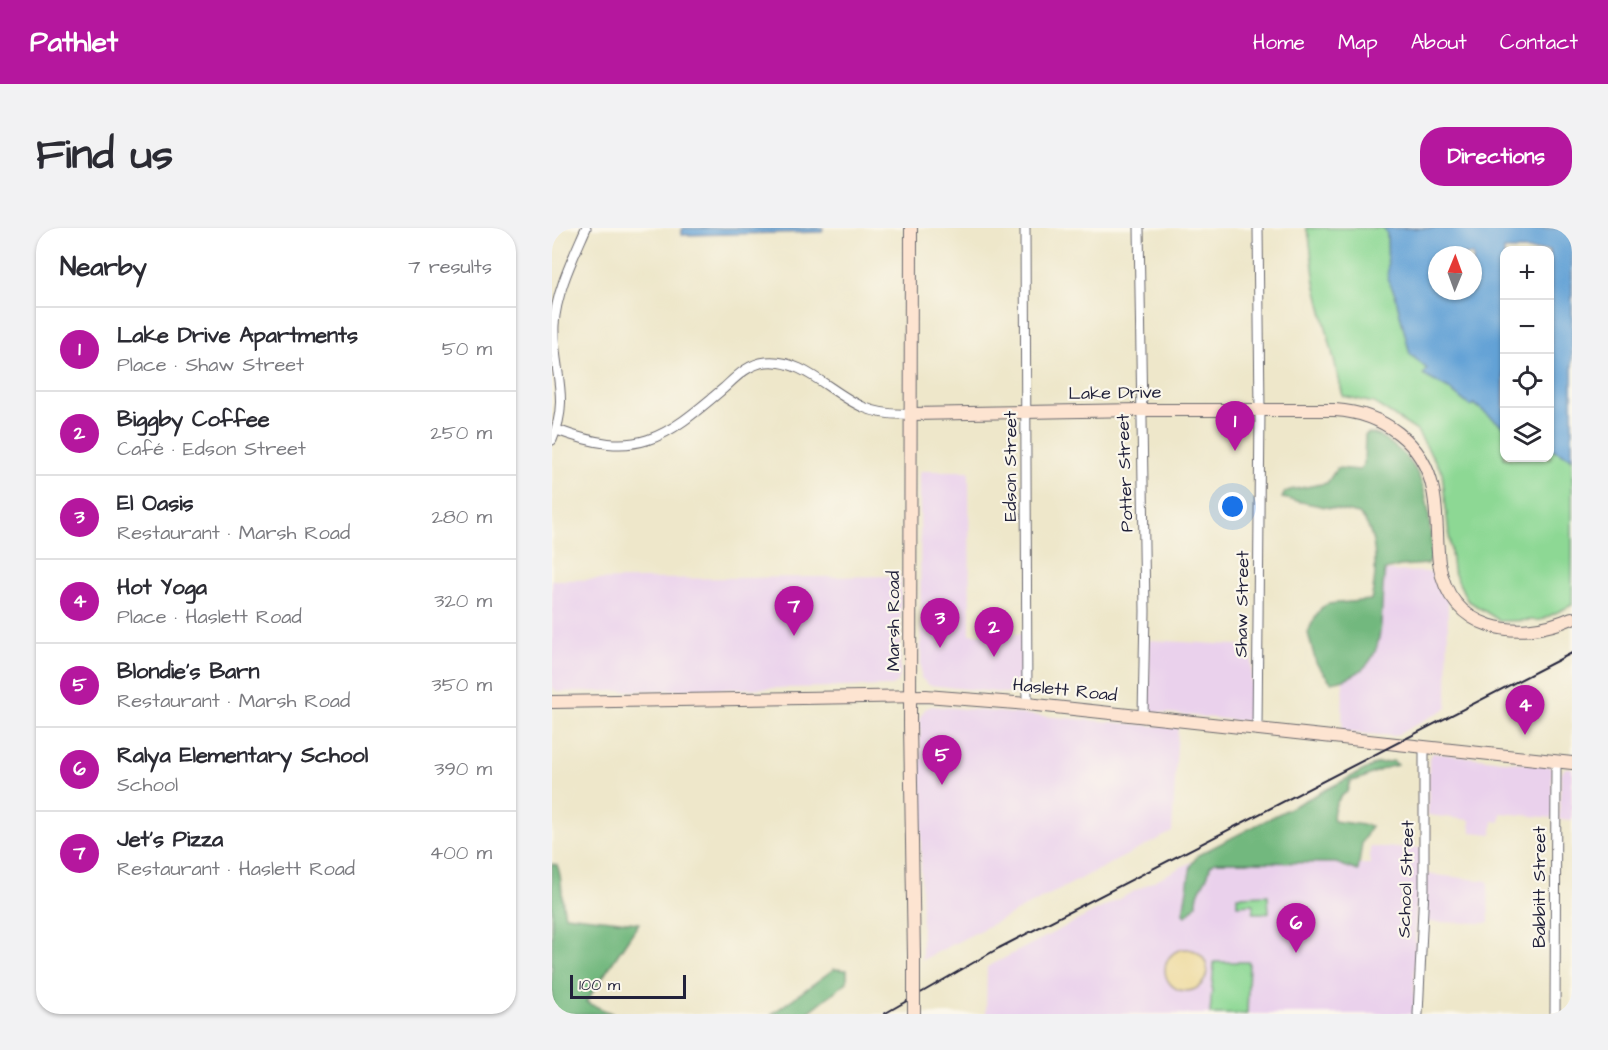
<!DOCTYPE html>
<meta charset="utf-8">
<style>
body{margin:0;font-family:"Architects Daughter",sans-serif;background:#f2f2f3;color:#2b2b33}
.controls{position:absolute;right:18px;top:18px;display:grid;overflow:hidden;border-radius:12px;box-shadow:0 2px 4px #0004}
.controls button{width:54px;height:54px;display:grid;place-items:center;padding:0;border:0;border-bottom:2px solid #e1e1e2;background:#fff;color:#2b2b33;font:30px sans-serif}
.compass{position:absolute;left:876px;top:18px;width:54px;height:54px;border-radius:50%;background:#fff;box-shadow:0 2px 4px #0004;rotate:1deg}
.scale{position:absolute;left:18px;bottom:15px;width:116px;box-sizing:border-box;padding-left:6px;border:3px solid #22223b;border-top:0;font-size:16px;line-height:21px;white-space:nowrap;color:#22223b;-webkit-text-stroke:4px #fbf7ec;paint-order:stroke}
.you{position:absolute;left:681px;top:279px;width:21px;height:21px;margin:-15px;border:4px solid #fff;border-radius:50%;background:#1a73e8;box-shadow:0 0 0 9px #1a73e833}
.badge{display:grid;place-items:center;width:39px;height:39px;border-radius:50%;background:#b5179e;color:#fff;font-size:20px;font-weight:700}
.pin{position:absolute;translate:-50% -50px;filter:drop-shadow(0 2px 3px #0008)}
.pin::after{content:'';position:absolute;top:32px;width:21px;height:18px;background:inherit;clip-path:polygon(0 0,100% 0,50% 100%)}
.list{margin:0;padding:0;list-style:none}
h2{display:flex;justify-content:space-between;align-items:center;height:78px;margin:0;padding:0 24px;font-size:26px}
h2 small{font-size:20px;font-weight:400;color:#7c7c81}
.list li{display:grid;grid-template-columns:39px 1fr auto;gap:18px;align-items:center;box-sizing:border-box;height:84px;padding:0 24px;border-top:2px solid #e1e1e2}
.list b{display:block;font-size:22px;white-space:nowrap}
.list p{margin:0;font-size:20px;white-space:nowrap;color:#7c7c81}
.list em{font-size:20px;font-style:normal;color:#7c7c81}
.icon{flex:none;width:33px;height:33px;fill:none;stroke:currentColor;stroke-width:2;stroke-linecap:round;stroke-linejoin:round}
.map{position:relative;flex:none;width:1020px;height:786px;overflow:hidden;border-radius:24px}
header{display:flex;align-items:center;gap:36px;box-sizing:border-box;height:84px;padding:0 30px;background:#b5179e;color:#fff}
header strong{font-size:28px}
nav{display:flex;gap:33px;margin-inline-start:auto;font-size:21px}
.intro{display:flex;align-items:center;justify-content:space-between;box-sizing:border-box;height:144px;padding:0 36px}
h1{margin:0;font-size:42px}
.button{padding:15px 27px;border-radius:24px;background:#b5179e;color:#fff;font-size:21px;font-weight:700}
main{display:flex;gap:36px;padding:0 36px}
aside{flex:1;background:#fff;border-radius:24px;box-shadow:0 2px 4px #0004}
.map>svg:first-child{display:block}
</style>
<header>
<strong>Pathlet</strong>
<nav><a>Home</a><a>Map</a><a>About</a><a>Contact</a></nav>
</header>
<div class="intro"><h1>Find us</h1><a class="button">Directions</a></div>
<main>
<aside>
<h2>Nearby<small>7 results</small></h2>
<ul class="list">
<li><span class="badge">1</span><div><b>Lake Drive Apartments</b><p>Place · Shaw Street</p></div><em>50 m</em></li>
<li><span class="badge">2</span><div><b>Biggby Coffee</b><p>Café · Edson Street</p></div><em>250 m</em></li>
<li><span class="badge">3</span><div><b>El Oasis</b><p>Restaurant · Marsh Road</p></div><em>280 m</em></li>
<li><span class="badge">4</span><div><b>Hot Yoga</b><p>Place · Haslett Road</p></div><em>320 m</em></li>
<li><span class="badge">5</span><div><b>Blondie's Barn</b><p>Restaurant · Marsh Road</p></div><em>350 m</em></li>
<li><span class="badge">6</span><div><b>Ralya Elementary School</b><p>School</p></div><em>390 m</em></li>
<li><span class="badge">7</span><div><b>Jet's Pizza</b><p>Restaurant · Haslett Road</p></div><em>400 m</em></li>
</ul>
</aside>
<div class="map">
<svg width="1020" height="786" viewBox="0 0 1020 786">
<rect width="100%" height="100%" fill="#fbf7ec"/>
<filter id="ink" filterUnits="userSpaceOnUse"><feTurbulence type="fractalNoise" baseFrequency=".0167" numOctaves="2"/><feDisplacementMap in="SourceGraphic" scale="12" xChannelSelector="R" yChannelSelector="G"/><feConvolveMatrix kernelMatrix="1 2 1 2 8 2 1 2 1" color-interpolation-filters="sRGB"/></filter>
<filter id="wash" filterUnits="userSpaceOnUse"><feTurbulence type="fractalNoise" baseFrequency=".008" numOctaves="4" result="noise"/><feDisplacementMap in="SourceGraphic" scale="24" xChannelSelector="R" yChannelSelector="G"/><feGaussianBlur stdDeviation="1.35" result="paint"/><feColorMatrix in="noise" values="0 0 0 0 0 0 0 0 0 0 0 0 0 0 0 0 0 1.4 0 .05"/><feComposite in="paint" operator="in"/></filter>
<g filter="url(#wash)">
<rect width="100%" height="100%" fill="#eee7ca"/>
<g fill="#ead1ec">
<polygon points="368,243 417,243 418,406 472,406 472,467 377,457 369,450"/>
<polygon points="830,343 884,344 896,370 895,480 843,508 790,504 792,379 829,380"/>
<polygon points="349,348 348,448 345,455 339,458 6,464 0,459 0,352"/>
<polygon points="597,412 700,418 699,494 597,483"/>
<polygon points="380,478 626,500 620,604 370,732 368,489 373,481"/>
<polygon points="881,525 997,538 1000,542 1000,590 949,585 948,594 941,593 940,606 919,604 918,592 876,587 877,530"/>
<polygon points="1013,540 1020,540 1020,592 1007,591 1009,546"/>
<polygon points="818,619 869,620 868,660 864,680 862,786 434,786 435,739 639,634 818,636"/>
<polygon points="875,646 936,653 937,695 871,694"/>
</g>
<g fill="#8dd894" stroke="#587d68" stroke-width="1.5">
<polygon points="754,0 832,0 835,6 836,52 843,66 858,126 876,141 871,147 897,161 918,178 922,176 952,199 952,230 998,230 998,220 1020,230 1020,377 989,392 948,393 915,372 901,342 890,244 865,203 822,175 791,168 763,55 757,8"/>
<polygon points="716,667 717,685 701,685 701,676 685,677 685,668"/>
<polygon points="662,734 697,734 695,786 658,786"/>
</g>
<g fill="#72b87e" stroke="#4a6d5c" stroke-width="1.5">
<path d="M817,205C827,206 834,212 842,218C878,244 878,289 880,329L876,336L848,338L833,342C825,389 842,444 779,454L764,435L756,405L759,397L769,380L776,376L819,372C825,347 827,305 807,286L730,270L733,264L738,262L775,255L785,240L808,242L812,235L813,207Z"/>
<path d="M841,533L846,537C824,540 817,551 798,553L795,564C786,569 779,582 782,593L819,598L810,615L806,643L784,635L663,634L658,638C657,653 644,660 645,676L634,688L631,685L639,637L646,627L824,536Z"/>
<path d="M0,636L5,637C12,654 8,669 13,687L87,695L34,774L61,786H0Z"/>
<polygon points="282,741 295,742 295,754 254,786 220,786"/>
</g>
<circle fill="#eeda9e" stroke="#887e6c" stroke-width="1.5" cx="634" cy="742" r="21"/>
<g fill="#64a2d6" stroke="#436288" stroke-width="1.5" fill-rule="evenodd">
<polygon points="133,0 271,0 270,4 130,7 130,1"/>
<path d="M832,0H1020V230L998,220V22H952V199L922,176L918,178L897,161L871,147L875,141L858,126L843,66L836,52L835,6ZM885,27H921V63H885Z"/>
</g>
</g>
<g filter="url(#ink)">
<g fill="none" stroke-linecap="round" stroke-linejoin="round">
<defs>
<g id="street">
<polyline points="473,0 475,476"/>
<polyline points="587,0 593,383 591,488"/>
<path d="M5,202C85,232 111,212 172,160C184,149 196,136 214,134C250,130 280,166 311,179C327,186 343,187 360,186"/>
<path d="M0,212C19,169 0,141 2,97C4,64 21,30 34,0"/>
<polyline points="705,500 708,182 706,0"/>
<polyline points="866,786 872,660 872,518"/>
<polyline points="1003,786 1004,533"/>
</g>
<g id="secondary">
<polyline points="359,0 358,497 362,730"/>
<path d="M360,186L588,182H783C830,185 872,214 881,262C886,286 884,311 887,335C898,404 966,414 1020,390"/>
<polyline points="0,474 374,468 475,476 1020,535"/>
</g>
</defs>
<use href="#street" stroke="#69676d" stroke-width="11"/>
<use href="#secondary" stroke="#69676d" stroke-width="14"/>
<use href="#street" stroke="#fff" stroke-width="9"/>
<use href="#secondary" stroke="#fde4d1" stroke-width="12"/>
<polyline stroke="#22223b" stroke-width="2" points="332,786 447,720 1020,425"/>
<defs>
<polyline id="secondary-bridge" points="362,730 362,786"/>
</defs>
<use href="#secondary-bridge" stroke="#69676d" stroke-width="14" stroke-linecap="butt"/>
<use href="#secondary-bridge" stroke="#fde4d1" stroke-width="12"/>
</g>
</g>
<g text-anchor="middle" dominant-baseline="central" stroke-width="4.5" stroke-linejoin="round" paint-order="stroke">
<g font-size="18" fill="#22223b" stroke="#fbf7ec">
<text transform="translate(563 165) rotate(-1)">Lake Drive</text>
<text transform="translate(458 238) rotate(-90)">Edson Street</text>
<text transform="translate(573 245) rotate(-92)">Potter Street</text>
<text transform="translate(690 376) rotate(-89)">Shaw Street</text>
<text transform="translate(341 393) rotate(-90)">Marsh Road</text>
<text transform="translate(513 462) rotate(6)">Haslett Road</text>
<text transform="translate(854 651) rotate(-88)">School Street</text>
<text transform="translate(987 659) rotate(-90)">Babbitt Street</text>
</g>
</g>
</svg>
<div class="controls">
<button>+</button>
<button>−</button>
<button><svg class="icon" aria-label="locate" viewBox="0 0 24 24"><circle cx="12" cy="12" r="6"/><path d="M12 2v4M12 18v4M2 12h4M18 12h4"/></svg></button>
<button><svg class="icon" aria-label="layers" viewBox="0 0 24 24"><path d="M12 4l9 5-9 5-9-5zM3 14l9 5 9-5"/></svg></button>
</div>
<svg class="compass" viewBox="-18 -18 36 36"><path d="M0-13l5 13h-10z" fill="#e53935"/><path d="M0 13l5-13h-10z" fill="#7c7c81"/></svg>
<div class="scale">100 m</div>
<div class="you"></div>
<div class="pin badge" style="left:683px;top:223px">1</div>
<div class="pin badge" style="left:442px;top:429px">2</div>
<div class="pin badge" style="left:388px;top:420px">3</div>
<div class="pin badge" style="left:973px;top:507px">4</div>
<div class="pin badge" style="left:390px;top:557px">5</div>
<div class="pin badge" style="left:744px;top:725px">6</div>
<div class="pin badge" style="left:242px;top:408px">7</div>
</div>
</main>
